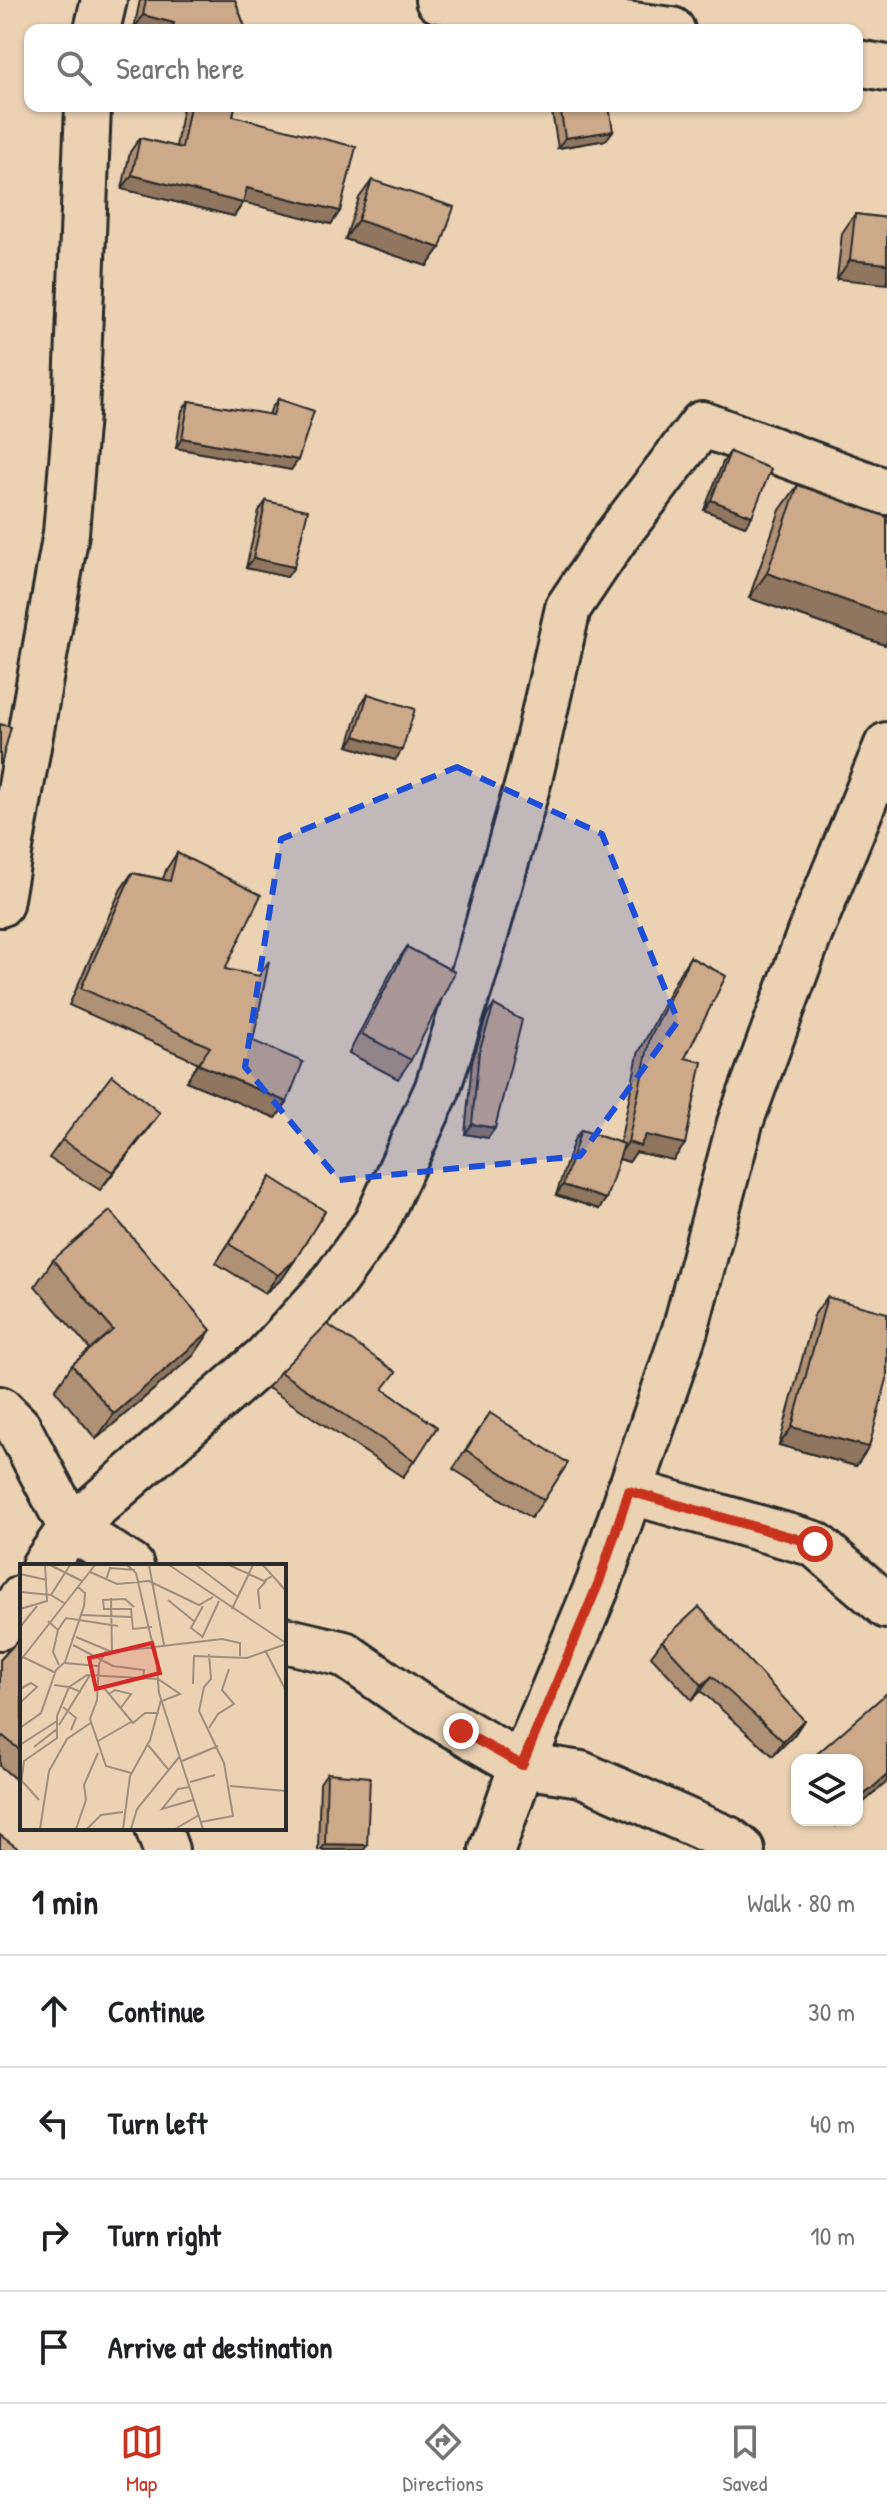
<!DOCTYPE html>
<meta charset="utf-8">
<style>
body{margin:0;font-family:"Patrick Hand",sans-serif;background:#f2f2f2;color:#202124}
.controls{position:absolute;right:24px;bottom:24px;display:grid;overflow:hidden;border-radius:16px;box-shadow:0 2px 6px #0004}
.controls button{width:72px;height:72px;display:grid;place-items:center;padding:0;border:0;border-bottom:2px solid #e0e0e0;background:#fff;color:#202124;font:40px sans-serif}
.stop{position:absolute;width:24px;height:24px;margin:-18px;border:6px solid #c8321e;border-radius:50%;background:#fff}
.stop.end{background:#c8321e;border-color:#fff;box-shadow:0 2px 8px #0008}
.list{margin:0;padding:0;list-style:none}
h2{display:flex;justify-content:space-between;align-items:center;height:104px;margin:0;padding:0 32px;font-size:34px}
h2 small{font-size:26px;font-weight:400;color:#757577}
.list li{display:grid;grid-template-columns:52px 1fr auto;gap:24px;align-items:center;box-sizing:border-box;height:112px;padding:0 32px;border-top:2px solid #e0e0e0}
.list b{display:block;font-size:30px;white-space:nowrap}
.list em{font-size:26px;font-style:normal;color:#757577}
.icon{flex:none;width:44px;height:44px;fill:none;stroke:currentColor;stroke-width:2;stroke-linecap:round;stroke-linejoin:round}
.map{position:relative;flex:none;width:887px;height:1850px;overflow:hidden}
.search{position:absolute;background:#fff;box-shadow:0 2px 6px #0004;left:24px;right:24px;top:24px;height:88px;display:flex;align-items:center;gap:20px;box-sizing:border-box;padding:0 28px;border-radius:16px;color:#757577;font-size:30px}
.sheet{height:552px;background:#fff}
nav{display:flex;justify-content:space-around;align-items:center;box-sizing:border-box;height:112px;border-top:2px solid #e0e0e0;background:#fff;font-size:22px;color:#757577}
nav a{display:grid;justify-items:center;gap:4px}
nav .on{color:#c8321e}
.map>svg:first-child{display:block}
</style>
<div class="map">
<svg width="887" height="1850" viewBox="0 0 887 1850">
<rect width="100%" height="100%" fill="#ead2b3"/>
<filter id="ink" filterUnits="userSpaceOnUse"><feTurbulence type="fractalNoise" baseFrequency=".0125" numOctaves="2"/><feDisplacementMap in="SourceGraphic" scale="16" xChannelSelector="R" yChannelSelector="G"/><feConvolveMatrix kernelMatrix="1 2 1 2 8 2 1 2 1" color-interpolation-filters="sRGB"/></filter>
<g filter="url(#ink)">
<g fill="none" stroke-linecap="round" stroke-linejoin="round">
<defs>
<g id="minor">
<polyline points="438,0 672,30"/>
<polyline points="97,30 104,0"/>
<polyline points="857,63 887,68"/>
<polyline points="0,904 66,533 76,415 88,106"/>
<polyline points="0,1409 18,1427 71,1528 131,1566"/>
<polyline points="629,1491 815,1544 887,1606"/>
<polyline points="44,1566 71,1528 266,1357 329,1288 376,1223 437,1090 479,957 530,776 568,608 613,541 702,424 887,492"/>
<polyline points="0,1627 22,1598"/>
<polyline points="284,1640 344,1654 413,1702 522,1765 581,1774 728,1839 742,1850"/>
<polyline points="158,1828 166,1850"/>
<polyline points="492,1850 522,1765 599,1582 685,1330 740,1123 809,935 887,745"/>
</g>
</defs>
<use href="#minor" stroke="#2b2b2b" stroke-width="50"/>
<use href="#minor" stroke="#ead2b3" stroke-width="44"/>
</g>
<g fill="#af9176" stroke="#2b2b2b" stroke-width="2">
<polygon points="140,0 235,0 246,30 139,30 134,29"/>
<polygon points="183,106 235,106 233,116 340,211 331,224 244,202 234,216 122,189 130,152 140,138 176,147"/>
<polygon points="551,106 609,106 606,140 558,148"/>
<polygon points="372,180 440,248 427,266 345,239 359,198"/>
<polygon points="855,214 887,218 837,279 842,233"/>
<polygon points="278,399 298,460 291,470 176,448 182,411 189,401 269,415 271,409"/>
<polygon points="730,452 752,516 745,526 704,510 723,462"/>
<polygon points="798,485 887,517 887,642 885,645 749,598 780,510"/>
<polygon points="266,501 294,567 287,577 246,568 259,511"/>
<polygon points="368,694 395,760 348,746 361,704"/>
<polygon points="177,853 253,1041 287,1102 276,1118 186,1081 199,1063 69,1005 121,889 132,873 163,879 166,870"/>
<polygon points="407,947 411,1060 398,1079 349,1053 394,966"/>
<polygon points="690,957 685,1058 685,1144 673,1160 636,1152 629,1162 619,1159 599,1209 556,1195 574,1140 581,1130 620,1143 638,1054 679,974"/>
<polygon points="494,1005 495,1128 488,1138 465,1134 472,1062 487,1015"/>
<polygon points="147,1131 100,1190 49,1158 62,1140"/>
<polygon points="271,1177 295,1260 282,1279 265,1293 216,1263"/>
<polygon points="53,1260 194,1355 96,1439 55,1390 72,1365 90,1349 35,1286"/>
<polygon points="827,1297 869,1447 856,1466 779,1445 814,1315"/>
<polygon points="280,1372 384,1390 437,1427 403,1477 268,1388"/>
<polygon points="490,1413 544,1500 531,1518 453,1469"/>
<polygon points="22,1636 22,1785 0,1766 0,1660"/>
<polygon points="662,1641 804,1720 794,1735 773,1756 701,1691 692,1700 651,1656"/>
<polygon points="327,1773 364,1850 318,1850 320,1783"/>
<polygon points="831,1820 843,1820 836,1826"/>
</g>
<g fill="#8f7660" stroke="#2b2b2b" stroke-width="2">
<polygon points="143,15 174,23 169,30 139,30 134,29"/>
<polygon points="613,131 606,140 558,148 565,138"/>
<polygon points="132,175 243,203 234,216 122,189"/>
<polygon points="247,188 340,211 331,224 238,201"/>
<polygon points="358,220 440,248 427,266 345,239"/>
<polygon points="850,260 887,264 887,284 837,279"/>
<polygon points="182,438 298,460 291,470 176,448"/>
<polygon points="711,500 752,516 745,526 704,510"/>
<polygon points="253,558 294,567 287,577 246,568"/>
<polygon points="767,573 887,615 887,642 885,645 749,598"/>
<polygon points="355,736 402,750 395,760 348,746"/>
<polygon points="198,1064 287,1102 276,1118 186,1081"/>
<polygon points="160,1113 147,1131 100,1190 113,1172"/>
<polygon points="472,1124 495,1128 488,1138 465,1134"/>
<polygon points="646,1135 685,1144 673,1160 636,1152 629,1162 617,1158 628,1142"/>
<polygon points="563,1185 606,1199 599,1209 556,1195"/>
<polygon points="295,1260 282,1279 265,1293 278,1275"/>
<polygon points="211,1330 194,1355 96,1439 114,1414"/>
<polygon points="792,1427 869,1447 856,1466 779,1445"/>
<polygon points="712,1676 701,1691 692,1700 702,1685"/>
<polygon points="804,1720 794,1735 773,1756 783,1741"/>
<polygon points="887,1775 887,1782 857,1808 857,1801"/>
<polygon points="325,1844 367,1845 364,1850 321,1850"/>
</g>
<g fill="#cca989" stroke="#2b2b2b" stroke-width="2">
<polygon points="146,0 235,0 246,30 173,30 174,23 143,15"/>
<polygon points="190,106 235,106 233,116 356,147 340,211 247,188 243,203 132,175 140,138 182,148"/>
<polygon points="560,106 609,106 613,131 565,138"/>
<polygon points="372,180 454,207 440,248 358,220"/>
<polygon points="855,214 887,218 887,264 850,260"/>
<polygon points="278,399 314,411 298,460 182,438 189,401 273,415"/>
<polygon points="730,452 771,469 752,516 711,500"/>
<polygon points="798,485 887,517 887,615 767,573"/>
<polygon points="266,501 308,510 294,567 253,558"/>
<polygon points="368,694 415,709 402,750 355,736"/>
<polygon points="0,724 11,727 0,768"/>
<polygon points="177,853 261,895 225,969 259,976 269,961 253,1041 303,1062 287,1102 198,1064 210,1047 81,988 132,873 170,881"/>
<polygon points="407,947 455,972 411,1060 362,1034"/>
<polygon points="690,957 726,976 685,1058 702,1062 685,1144 646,1135 640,1146 628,1142 650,1038"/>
<polygon points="494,1005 522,1020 495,1128 472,1124 479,1052"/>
<polygon points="112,1075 160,1113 113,1172 62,1140"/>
<polygon points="581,1130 624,1144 606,1199 563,1185"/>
<polygon points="271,1177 325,1211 295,1260 278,1275 229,1244"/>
<polygon points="110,1211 211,1330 114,1414 72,1365 113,1330 53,1260"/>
<polygon points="827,1297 887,1313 887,1379 869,1447 792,1427"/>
<polygon points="327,1324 396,1372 383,1389 437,1427 415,1461 280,1372"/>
<polygon points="490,1413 568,1463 544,1500 466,1450"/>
<polygon points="699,1607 804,1720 783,1741 712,1676 702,1685 662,1641"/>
<polygon points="22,1636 22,1752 3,1736 0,1740 0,1660"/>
<polygon points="887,1693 887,1775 857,1801 857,1760 810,1760"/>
<polygon points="327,1773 370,1777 367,1845 325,1844"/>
<polygon points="0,1835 20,1850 0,1850"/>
</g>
</g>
<g fill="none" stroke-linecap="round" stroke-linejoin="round" filter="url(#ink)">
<polyline stroke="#c8321e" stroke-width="10" points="461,1731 522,1765 599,1582 629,1491 815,1544"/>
</g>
<path fill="#1d4ed8" fill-opacity="0.2" stroke="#1d4ed8" stroke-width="6" stroke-dasharray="16 10" stroke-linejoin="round" d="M457,767L602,834L678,1021L580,1156L339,1180L245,1067L281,839Z"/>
<g transform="translate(20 1564)">
<rect width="266" height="266" fill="#ead2b3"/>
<path fill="none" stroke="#9e8f7d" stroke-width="2" d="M30,1L62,17M107,1L116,9L133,82M129,1L144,81M149,1L266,79M176,1L218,33M209,1L244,17L252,12M243,1L266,27M70,8L97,20L129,17L179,41L193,33M0,10L27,16M86,16L90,4L115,6M0,28L31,31L44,39M31,31L50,1M91,34L92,88M148,36L175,58M183,42L171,64L183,73M114,43L105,35L83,36L84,45H111L113,65L132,63M0,45L27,37L25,1M212,45L233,1M240,45L238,26L246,17M62,51L112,53M28,57L38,66L33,88L39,101M0,63L17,42M38,66L46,54L98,62M56,73L92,88L202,75L220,79V92M182,74L199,37M53,81L93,102L124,106L123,116M135,82L139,129L183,265M245,86L266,127M86,87L79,100L77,136L70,155L86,202L111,209M3,93L36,109M0,97L75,1M45,99L78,102M173,120L174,92L227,94L266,80M34,121L49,123L67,111L138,115L160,130L142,137M84,124L113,159L125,149H139M0,125L11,119L17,123L0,139M89,130L95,126L111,130L100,145M43,143L56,154L51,166M39,161L70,111M0,164L21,149L36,106L45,98L64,42L65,29L58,23M189,164L198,150L214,140L202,126L209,105M78,177L111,158M0,181L37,157M128,181L148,205M14,183L37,165M162,197L198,182M2,217L19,236M170,218L195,211M210,222L266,227M170,223L158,225L142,245L173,236M0,229L4,197L37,174V152L49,123L61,128M181,258L213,252L204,199L179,147L184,123L191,115L189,90M20,265L29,207L47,175L72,158M56,265L66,236L64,221L78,189M67,265L81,251L103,248M103,265L110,212L130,176L141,136M111,265L117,245L160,192M155,265L179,251"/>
<path fill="#d62828" fill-opacity="0.15" stroke="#d62828" stroke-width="4" d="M132,79L140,109L76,125L69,94Z"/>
<rect width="266" height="266" fill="none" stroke="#2b2b2b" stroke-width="4"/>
</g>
</svg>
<div class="controls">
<button><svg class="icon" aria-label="layers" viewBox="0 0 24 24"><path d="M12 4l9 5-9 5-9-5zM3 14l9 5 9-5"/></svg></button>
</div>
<div class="stop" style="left:815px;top:1544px"></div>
<div class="stop end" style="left:461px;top:1731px"></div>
<div class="search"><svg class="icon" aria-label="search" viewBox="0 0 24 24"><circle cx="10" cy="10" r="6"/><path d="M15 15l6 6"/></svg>Search here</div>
</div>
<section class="sheet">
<h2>1 min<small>Walk · 80 m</small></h2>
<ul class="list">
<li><svg class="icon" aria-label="ahead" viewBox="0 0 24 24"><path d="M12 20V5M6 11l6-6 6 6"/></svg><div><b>Continue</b></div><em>30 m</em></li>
<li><svg class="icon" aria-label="left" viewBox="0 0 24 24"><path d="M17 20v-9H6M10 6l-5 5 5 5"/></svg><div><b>Turn left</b></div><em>40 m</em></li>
<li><svg class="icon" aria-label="right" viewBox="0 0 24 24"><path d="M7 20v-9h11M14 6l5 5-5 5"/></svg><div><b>Turn right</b></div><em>10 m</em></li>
<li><svg class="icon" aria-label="arrive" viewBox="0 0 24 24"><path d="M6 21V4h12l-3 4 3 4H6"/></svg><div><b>Arrive at destination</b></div></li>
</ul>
</section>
<nav>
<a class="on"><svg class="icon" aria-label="map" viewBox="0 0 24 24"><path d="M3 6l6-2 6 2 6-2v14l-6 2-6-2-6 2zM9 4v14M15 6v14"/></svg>Map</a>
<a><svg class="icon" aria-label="directions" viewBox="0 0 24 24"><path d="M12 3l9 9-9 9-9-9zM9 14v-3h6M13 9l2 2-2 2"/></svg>Directions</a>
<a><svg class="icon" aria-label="saved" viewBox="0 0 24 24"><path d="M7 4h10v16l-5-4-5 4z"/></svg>Saved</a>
</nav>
